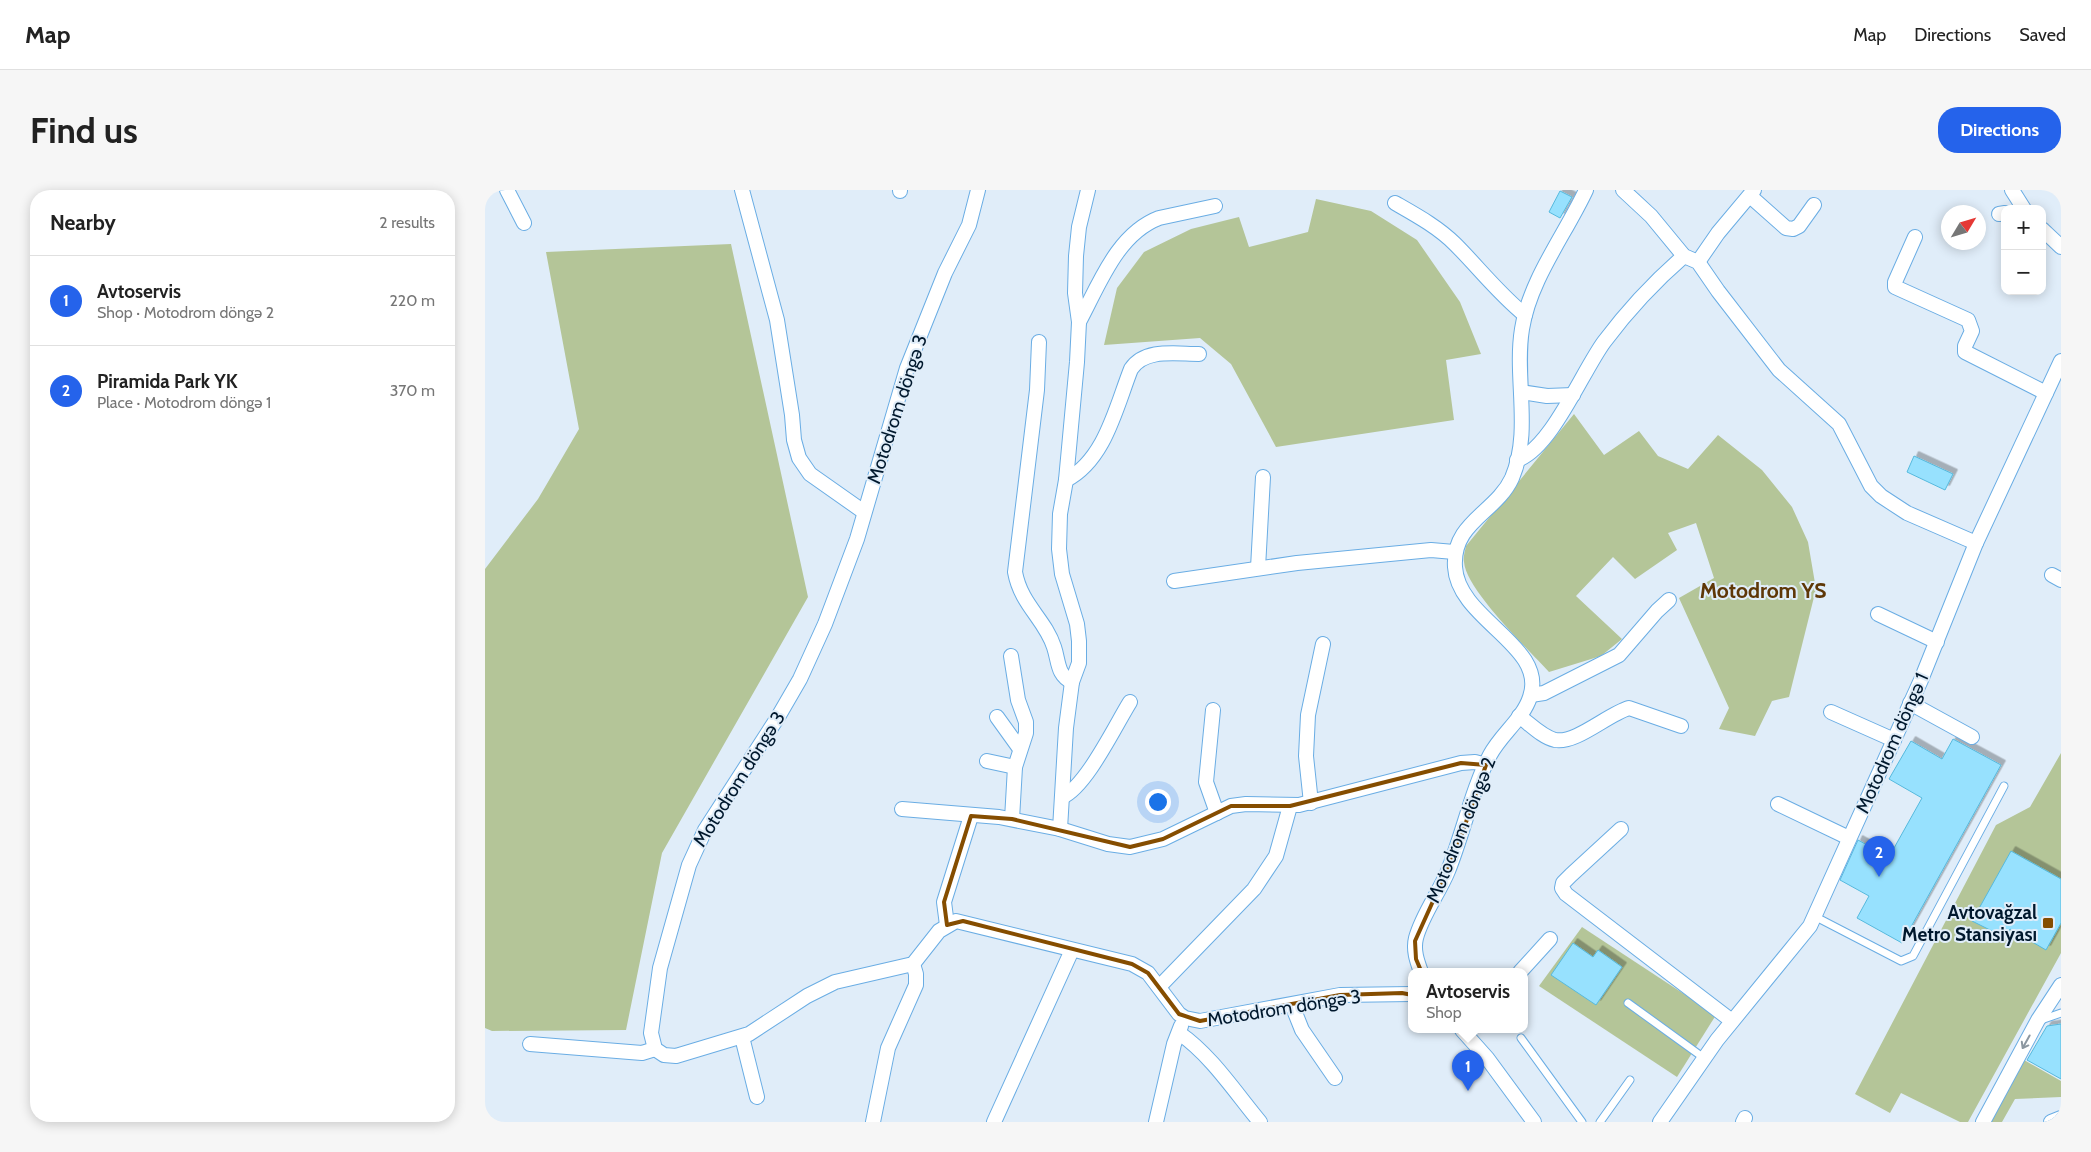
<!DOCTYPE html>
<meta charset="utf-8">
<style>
body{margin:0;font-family:Cabin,sans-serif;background:#f6f6f6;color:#222}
.controls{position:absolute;right:15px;top:15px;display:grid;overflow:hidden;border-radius:10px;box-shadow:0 2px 12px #0003}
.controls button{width:45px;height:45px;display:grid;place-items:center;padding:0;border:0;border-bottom:1px solid #e0e0e0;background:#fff;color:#222;font:25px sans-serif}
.compass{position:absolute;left:1456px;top:15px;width:45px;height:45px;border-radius:50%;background:#fff;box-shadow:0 2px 12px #0003;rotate:52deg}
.you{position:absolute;left:672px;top:611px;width:18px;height:18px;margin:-12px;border:4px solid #fff;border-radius:50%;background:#1a73e8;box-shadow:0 0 0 8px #1a73e833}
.badge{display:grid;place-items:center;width:32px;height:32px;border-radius:50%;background:#2563eb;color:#fff;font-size:16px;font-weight:700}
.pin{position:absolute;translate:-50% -41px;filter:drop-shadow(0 1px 2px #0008)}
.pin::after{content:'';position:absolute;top:26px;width:18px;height:15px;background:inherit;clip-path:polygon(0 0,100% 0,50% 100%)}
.popup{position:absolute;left:923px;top:778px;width:120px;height:65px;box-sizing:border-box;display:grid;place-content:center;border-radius:10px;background:#fff;filter:drop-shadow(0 1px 4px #0005);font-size:16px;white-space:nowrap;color:#767676}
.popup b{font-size:19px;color:#222}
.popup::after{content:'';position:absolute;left:50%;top:100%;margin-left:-10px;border:10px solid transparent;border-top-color:#fff}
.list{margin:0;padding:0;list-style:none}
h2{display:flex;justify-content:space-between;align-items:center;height:65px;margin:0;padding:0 20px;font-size:21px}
h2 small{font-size:16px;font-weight:400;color:#767676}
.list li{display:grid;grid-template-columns:32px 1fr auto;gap:15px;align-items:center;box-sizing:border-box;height:90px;padding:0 20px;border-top:1px solid #e0e0e0}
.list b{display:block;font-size:19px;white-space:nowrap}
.list p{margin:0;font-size:16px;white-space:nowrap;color:#767676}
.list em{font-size:16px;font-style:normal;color:#767676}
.map{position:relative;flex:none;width:1576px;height:932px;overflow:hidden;border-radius:20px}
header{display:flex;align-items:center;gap:30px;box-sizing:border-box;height:70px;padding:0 25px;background:#fff;border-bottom:1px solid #e0e0e0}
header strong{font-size:24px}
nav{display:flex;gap:28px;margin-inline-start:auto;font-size:18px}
.intro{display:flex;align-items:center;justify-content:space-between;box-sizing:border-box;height:120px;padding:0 30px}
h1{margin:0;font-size:35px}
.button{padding:12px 22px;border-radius:20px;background:#2563eb;color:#fff;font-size:18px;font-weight:700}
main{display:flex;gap:30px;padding:0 30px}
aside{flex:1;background:#fff;border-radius:20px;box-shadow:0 2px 12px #0003}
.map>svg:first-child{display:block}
</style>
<header>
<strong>Map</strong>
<nav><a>Map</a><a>Directions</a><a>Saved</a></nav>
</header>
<div class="intro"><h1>Find us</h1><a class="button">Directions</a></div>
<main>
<aside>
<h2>Nearby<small>2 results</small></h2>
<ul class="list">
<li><span class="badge">1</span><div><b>Avtoservis</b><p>Shop · Motodrom döngə 2</p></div><em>220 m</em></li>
<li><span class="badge">2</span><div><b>Piramida Park YK</b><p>Place · Motodrom döngə 1</p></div><em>370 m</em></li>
</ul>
</aside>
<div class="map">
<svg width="1576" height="932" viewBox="0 0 1576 932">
<defs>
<filter id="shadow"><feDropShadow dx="4.5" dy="-4.5" stdDeviation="0" flood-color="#0004"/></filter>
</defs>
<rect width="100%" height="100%" fill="#e0edf9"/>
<g fill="#b4c598">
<polygon points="831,9 886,21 932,50 975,112 996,164 961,170 969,230 791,257 746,174 715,148 619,155 632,98 659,62 706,39 754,27 764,57 823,42"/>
<polygon points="246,54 323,407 177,663 141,840 7,841 0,838 0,379 53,309 94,239 61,62"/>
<path d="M1089,224L1119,265L1154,241L1173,266L1203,279L1233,245L1277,280L1307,317L1323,352L1331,399L1304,507L1287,511L1270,546L1234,539L1244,518L1194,408L1229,388L1211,333L1183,343L1192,360L1150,389L1128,367L1091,406L1137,449L1116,466L1064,482C1044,460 981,400 979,372C978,367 980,361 981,356Z"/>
<polygon points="1576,563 1576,763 1483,932 1475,932 1416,903 1405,923 1370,904 1511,635 1545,617"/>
<polygon points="1097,737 1231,825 1192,887 1054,796"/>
<polygon points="1539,870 1576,891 1576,907 1530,909 1517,932 1506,932"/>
</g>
<g fill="#97e1fe" stroke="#55b9dd" filter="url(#shadow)">
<polygon points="1075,1 1087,7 1075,28 1064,22"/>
<polygon points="1429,266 1468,284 1460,300 1422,282"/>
<polygon points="1468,549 1516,575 1417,753 1372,728 1384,706 1355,690 1373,650 1404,667 1437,608 1404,589 1426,551 1457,569"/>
<polygon points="1526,661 1576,689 1576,733 1561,760 1525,739 1521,748 1487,731"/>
<polygon points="1088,753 1108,767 1113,760 1137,777 1111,815 1066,785"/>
<polygon points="1576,834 1576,889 1542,870 1562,836"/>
</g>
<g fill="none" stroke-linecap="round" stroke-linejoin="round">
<defs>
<g id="service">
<polyline points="1329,726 1416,771 1428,766 1519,596"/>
<polyline points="1143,813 1219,868"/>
<polyline points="1556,830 1576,823"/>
<polyline points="1036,848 1097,932"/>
<polyline points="1115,932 1145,890"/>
</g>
<g id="minor">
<polyline points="22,0 39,33"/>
<polyline points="257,0 292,130 307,225 309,250 314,268 325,284 379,322"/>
<polyline points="415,0 415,1"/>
<polyline points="493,0 484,35 460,83 422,178 372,349 340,434 315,489 293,527 220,640 204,675 175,778 166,843 170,859 179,865 191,866 264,844 322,806 350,792 428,774 454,741 471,731 647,774 663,783 694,824 700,828 715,831 855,805 927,804"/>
<polyline points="1138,0 1166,26 1199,66 1213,72 1233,101 1294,180 1354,234 1386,296 1396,306 1422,323 1491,353"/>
<polyline points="1527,0 1539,19"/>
<polyline points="1265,6 1301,38 1308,39 1314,36 1329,15"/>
<path d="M910,13C931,25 953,37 970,54C994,78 1014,104 1040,125"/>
<polyline points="1514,24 1520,23"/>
<polyline points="1557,39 1576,57"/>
<polyline points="1430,47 1410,92 1410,97 1483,130 1487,141 1480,156 1480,162 1561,203"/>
<polyline points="1213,72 1233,43 1269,0"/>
<path d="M594,132C614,95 632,44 674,28L730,16"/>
<path d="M554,152L552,200L530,382C536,415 560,429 569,457C574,472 572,485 587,492"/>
<polyline points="1036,202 1062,206 1088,205"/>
<path d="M1032,270C1066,259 1097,182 1119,152C1143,120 1169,92 1199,66"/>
<path d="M581,290C620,270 631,217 646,179C660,158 691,164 714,164"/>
<polyline points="773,378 778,287"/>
<polyline points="1567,385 1576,390"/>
<polyline points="689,391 812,373 946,360 969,362"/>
<polyline points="1393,424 1452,452"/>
<polyline points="526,466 533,510 541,532 541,543 530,577 527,629"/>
<polyline points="1046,505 1059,503 1134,465 1172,421 1184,410"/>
<polyline points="1425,513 1487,547"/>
<polyline points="728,520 721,592 732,623"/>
<polyline points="1346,522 1409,550"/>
<path d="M1034,526C1045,534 1057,547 1070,550C1091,554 1123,524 1144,518L1196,536"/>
<polyline points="512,527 535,559"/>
<polyline points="502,571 530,577"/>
<path d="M577,607C601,597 630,536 645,512"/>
<polyline points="826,613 821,566 823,525 838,454"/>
<polyline points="1293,614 1364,648"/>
<polyline points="417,619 514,627 575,639 623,654 645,657 678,649 746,616 761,614 814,615 976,573 990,572 1001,575"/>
<polyline points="575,639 581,538 587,492 594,473 594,451 592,434 577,384 574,359 575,324 581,290 592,172 594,132 590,103 591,66 594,37 603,0"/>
<polyline points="1136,639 1086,685 1078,693 1077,698 1081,704 1247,831"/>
<polyline points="462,735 459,712 486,626"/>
<path d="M936,782C932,771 928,760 931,748C937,725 954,703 963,681C978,644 987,599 1005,565C1016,544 1038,529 1045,507C1063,456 973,430 970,377C967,332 1011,323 1027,288C1047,241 1029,188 1037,139C1045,89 1080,45 1101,0"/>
<polyline points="1035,782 1065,749"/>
<polyline points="674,797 769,699 791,666 805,616"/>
<polyline points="807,815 817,840 850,888"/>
<polyline points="977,840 1002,868 1049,932"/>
<path d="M694,843C726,865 750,902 775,932"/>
<polyline points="257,847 272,907"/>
<polyline points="45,854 157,863 170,859"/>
<polyline points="388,932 403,858 431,795 431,784 428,774"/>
<polyline points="509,932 587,760"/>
<polyline points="671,932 689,854 696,836"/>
<polyline points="1175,932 1232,850 1325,736 1436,490 1491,353 1576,171"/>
<polyline points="1258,932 1260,928"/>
<polyline points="1498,932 1553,830 1576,795"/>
<polyline points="1566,932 1576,928"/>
</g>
</defs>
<use href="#service" stroke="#6aade4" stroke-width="9"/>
<use href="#minor" stroke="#6aade4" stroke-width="16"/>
<use href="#service" stroke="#fff" stroke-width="7"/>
<use href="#minor" stroke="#fff" stroke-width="14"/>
</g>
<defs><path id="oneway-shaft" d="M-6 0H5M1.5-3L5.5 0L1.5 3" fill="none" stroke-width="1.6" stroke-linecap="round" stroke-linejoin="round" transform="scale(1.25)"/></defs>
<use stroke="#8c97a0" href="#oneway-shaft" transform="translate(1541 852) rotate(119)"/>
<path fill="none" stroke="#854d00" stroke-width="4" stroke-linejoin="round" d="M976,573L1001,575L972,658L930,751L931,769L948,809L917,803L855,805L715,831L694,824L663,783L647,774L478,731L462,735L459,712L486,626L527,629L645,657L678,649L746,616H805Z"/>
<rect fill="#854d00" stroke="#e0edf9" stroke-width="2" x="1557" y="727" width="12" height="12" rx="2.5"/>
<g text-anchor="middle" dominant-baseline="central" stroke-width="4" stroke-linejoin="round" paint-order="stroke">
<g font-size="19" fill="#00182d" stroke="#e0edf9">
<text transform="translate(412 219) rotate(-72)">Motodrom döngə 3</text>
<text transform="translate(1407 553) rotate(-66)">Motodrom döngə 1</text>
<text transform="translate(254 589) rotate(-58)">Motodrom döngə 3</text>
<text transform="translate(976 640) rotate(-68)">Motodrom döngə 2</text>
<text transform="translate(799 818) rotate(-9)">Motodrom döngə 3</text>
</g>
<g font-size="19" font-weight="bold" fill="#00182d" stroke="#e0edf9" text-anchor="end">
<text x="1552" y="722">Avtovağzal<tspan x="1552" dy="22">Metro Stansiyası</tspan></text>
</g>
<g font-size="21" font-weight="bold" fill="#5e3707" stroke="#e0edf9">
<text x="1278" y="400">Motodrom YS</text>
</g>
</g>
</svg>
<div class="controls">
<button>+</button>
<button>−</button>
</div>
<svg class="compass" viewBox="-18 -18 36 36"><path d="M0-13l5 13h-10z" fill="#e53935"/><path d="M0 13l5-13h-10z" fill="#767676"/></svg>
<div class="you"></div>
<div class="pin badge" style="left:983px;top:901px">1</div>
<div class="popup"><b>Avtoservis</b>Shop</div>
<div class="pin badge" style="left:1394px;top:687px">2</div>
</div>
</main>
